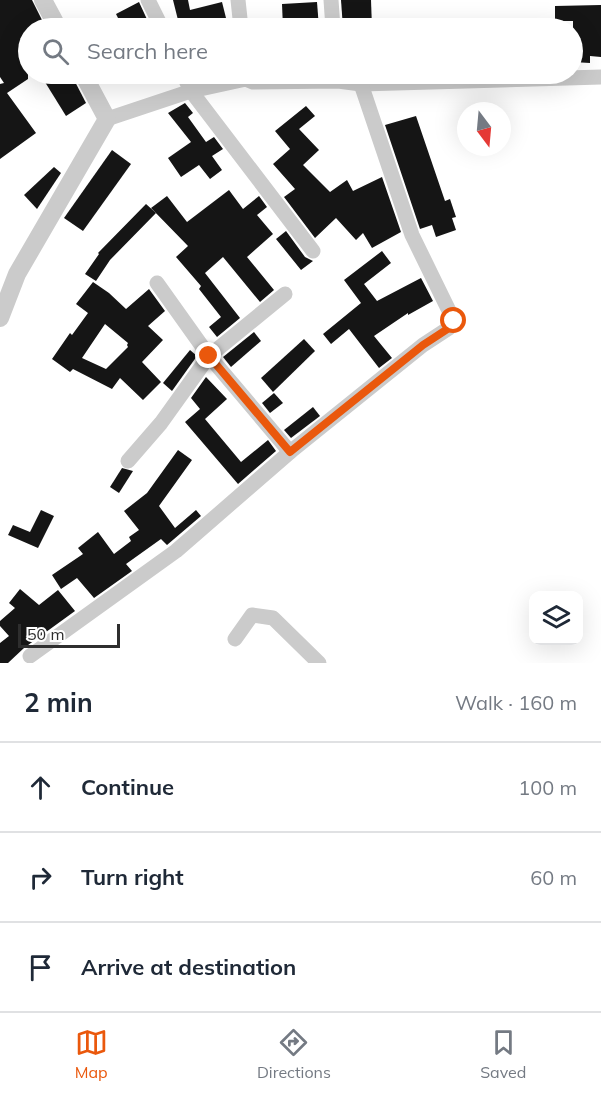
<!DOCTYPE html>
<meta charset="utf-8">
<style>
body{margin:0;font-family:Mulish,sans-serif;background:#f6f6f7;color:#1f2937}
.controls{position:absolute;right:18px;bottom:18px;display:grid;overflow:hidden;border-radius:12px;box-shadow:0 6px 24px #0002}
.controls button{width:54px;height:54px;display:grid;place-items:center;padding:0;border:0;border-bottom:2px solid #e0e1e3;background:#fff;color:#1f2937;font:30px sans-serif}
.compass{position:absolute;left:457px;top:102px;width:54px;height:54px;border-radius:50%;background:#fff;box-shadow:0 6px 24px #0002;rotate:164deg}
.scale{position:absolute;left:18px;bottom:15px;width:102px;box-sizing:border-box;padding-left:6px;border:3px solid #2e2e2e;border-top:0;font-size:16px;line-height:21px;white-space:nowrap;color:#2e2e2e;-webkit-text-stroke:4px #fff;paint-order:stroke}
.stop{position:absolute;width:18px;height:18px;margin:-14px;border:4px solid #ea580c;border-radius:50%;background:#fff}
.stop.end{background:#ea580c;border-color:#fff;box-shadow:0 2px 6px #0008}
.list{margin:0;padding:0;list-style:none}
h2{display:flex;justify-content:space-between;align-items:center;height:78px;margin:0;padding:0 24px;font-size:26px}
h2 small{font-size:20px;font-weight:400;color:#747a83}
.list li{display:grid;grid-template-columns:39px 1fr auto;gap:18px;align-items:center;box-sizing:border-box;height:90px;padding:0 24px;border-top:2px solid #e0e1e3}
.list b{display:block;font-size:22px;white-space:nowrap}
.list em{font-size:20px;font-style:normal;color:#747a83}
.icon{flex:none;width:33px;height:33px;fill:none;stroke:currentColor;stroke-width:2;stroke-linecap:round;stroke-linejoin:round}
.map{position:relative;flex:none;width:601px;height:663px;overflow:hidden}
.search{position:absolute;background:#fff;box-shadow:0 6px 24px #0002;left:18px;right:18px;top:18px;height:66px;display:flex;align-items:center;gap:15px;box-sizing:border-box;padding:0 21px;border-radius:33px;color:#747a83;font-size:22px}
.sheet{height:348px;background:#fff}
nav{display:flex;justify-content:space-around;align-items:center;box-sizing:border-box;height:84px;border-top:2px solid #e0e1e3;background:#fff;font-size:16px;color:#747a83}
nav a{display:grid;justify-items:center;gap:3px}
nav .on{color:#ea580c}
.map>svg:first-child{display:block}
</style>
<div class="map">
<svg width="601" height="663" viewBox="0 0 601 663">
<rect width="100%" height="100%" fill="#fff"/>
<g fill="#151515" fill-rule="evenodd">
<polygon points="0,0 32,0 46,28 28,28 28,79 7,93 36,133 0,159 0,84 4,83 0,77"/>
<polygon points="173,0 188,0 190,10 222,2 226,18 180,28"/>
<polygon points="341,0 371,0 372,28 343,28"/>
<polygon points="139,2 151,28 98,28 118,18 116,14"/>
<polygon points="317,2 319,28 283,28 282,4"/>
<polygon points="601,5 601,57 590,56 590,63 573,62 573,21 555,21 555,6"/>
<polygon points="40,74 71,74 86,103 66,116"/>
<polygon points="185,103 193,113 188,117 206,142 214,137 223,149 212,156 222,170 210,179 199,165 181,177 168,158 191,142 168,113"/>
<polygon points="306,106 315,116 299,129 319,150 303,165 330,192 347,180 353,191 382,177 401,232 372,248 363,233 356,240 336,218 315,238 284,197 295,189 273,164 290,149 275,131"/>
<polygon points="416,116 445,201 450,199 456,217 452,218 456,230 436,237 432,225 420,229 385,125"/>
<polygon points="112,150 131,164 83,231 64,218"/>
<polygon points="54,167 61,173 37,209 24,195"/>
<polygon points="229,190 243,209 259,196 267,207 257,215 273,234 247,257 274,290 260,302 223,257 205,273 240,318 217,337 209,327 221,317 199,289 201,286 176,257 188,246 151,208 167,196 187,222"/>
<polygon points="146,204 156,213 110,260 96,281 85,274 99,254 98,253"/>
<polygon points="286,231 305,257 313,261 301,270 276,239"/>
<polygon points="382,251 391,263 364,284 377,301 421,278 433,301 408,315 408,313 374,336 392,358 379,368 349,329 331,344 323,334 361,303 344,280"/>
<path d="M93,282L109,293L126,309L149,289L165,311L148,326L163,340L142,362L161,382L143,400L120,378L112,389L73,369L70,372L52,359L70,333L72,335L88,313L76,304ZM105,324L128,343L127,345L128,347L106,369L82,358Z"/>
<polygon points="254,332 261,341 231,367 223,357"/>
<polygon points="304,339 315,351 273,392 261,378"/>
<polygon points="190,350 197,356 172,391 163,383"/>
<polygon points="206,377 227,399 205,419 241,462 268,440 276,451 238,484 185,422 200,409 191,398"/>
<polygon points="274,393 283,403 270,413 262,403"/>
<polygon points="313,407 320,416 291,438 284,430"/>
<polygon points="178,450 192,460 159,506 175,528 196,510 201,516 167,545 161,539 126,564 132,571 94,598 77,578 61,589 52,575 83,554 78,548 98,532 114,554 131,541 129,537 139,530 124,511 147,493"/>
<polygon points="122,468 133,471 119,493 110,487"/>
<polygon points="41,510 54,516 38,548 8,535 13,525 30,532"/>
<polygon points="20,589 39,605 58,590 75,611 24,648 8,663 0,663 0,643 9,636 0,626 0,621 15,608 9,603"/>
</g>
<g fill="none" stroke-linecap="round" stroke-linejoin="round">
<g stroke="#cbcbcb" stroke-width="15">
<polyline points="148,0 162,28"/>
<polyline points="238,0 241,28"/>
<polyline points="331,0 333,28"/>
<polyline points="183,74 191,91 313,251"/>
<polyline points="107,119 191,91 246,79 253,82 338,81 361,84 601,77"/>
<polyline points="157,283 209,356 290,452"/>
<polyline points="128,461 161,423 209,356 285,294"/>
<polyline points="235,639 252,615 273,618 319,663"/>
<polyline points="30,656 176,551 290,452 423,345 449,328 454,321 412,235 361,84"/>
</g>
<g stroke="#cbcbcb" stroke-width="18">
<polyline points="43,0 58,28"/>
<polyline points="0,318 17,274 107,119 83,74"/>
</g>
</g>
<g fill="none" stroke-linecap="round" stroke-linejoin="round">
<polyline stroke="#ea580c" stroke-width="8" points="209,356 290,452 423,345 449,328 454,321"/>
</g>
</svg>
<div class="controls">
<button><svg class="icon" aria-label="layers" viewBox="0 0 24 24"><path d="M12 4l9 5-9 5-9-5zM3 14l9 5 9-5"/></svg></button>
</div>
<svg class="compass" viewBox="-18 -18 36 36"><path d="M0-13l5 13h-10z" fill="#e53935"/><path d="M0 13l5-13h-10z" fill="#747a83"/></svg>
<div class="scale">50 m</div>
<div class="stop" style="left:454px;top:321px"></div>
<div class="stop end" style="left:209px;top:356px"></div>
<div class="search"><svg class="icon" aria-label="search" viewBox="0 0 24 24"><circle cx="10" cy="10" r="6"/><path d="M15 15l6 6"/></svg>Search here</div>
</div>
<section class="sheet">
<h2>2 min<small>Walk · 160 m</small></h2>
<ul class="list">
<li><svg class="icon" aria-label="ahead" viewBox="0 0 24 24"><path d="M12 20V5M6 11l6-6 6 6"/></svg><div><b>Continue</b></div><em>100 m</em></li>
<li><svg class="icon" aria-label="right" viewBox="0 0 24 24"><path d="M7 20v-9h11M14 6l5 5-5 5"/></svg><div><b>Turn right</b></div><em>60 m</em></li>
<li><svg class="icon" aria-label="arrive" viewBox="0 0 24 24"><path d="M6 21V4h12l-3 4 3 4H6"/></svg><div><b>Arrive at destination</b></div></li>
</ul>
</section>
<nav>
<a class="on"><svg class="icon" aria-label="map" viewBox="0 0 24 24"><path d="M3 6l6-2 6 2 6-2v14l-6 2-6-2-6 2zM9 4v14M15 6v14"/></svg>Map</a>
<a><svg class="icon" aria-label="directions" viewBox="0 0 24 24"><path d="M12 3l9 9-9 9-9-9zM9 14v-3h6M13 9l2 2-2 2"/></svg>Directions</a>
<a><svg class="icon" aria-label="saved" viewBox="0 0 24 24"><path d="M7 4h10v16l-5-4-5 4z"/></svg>Saved</a>
</nav>
